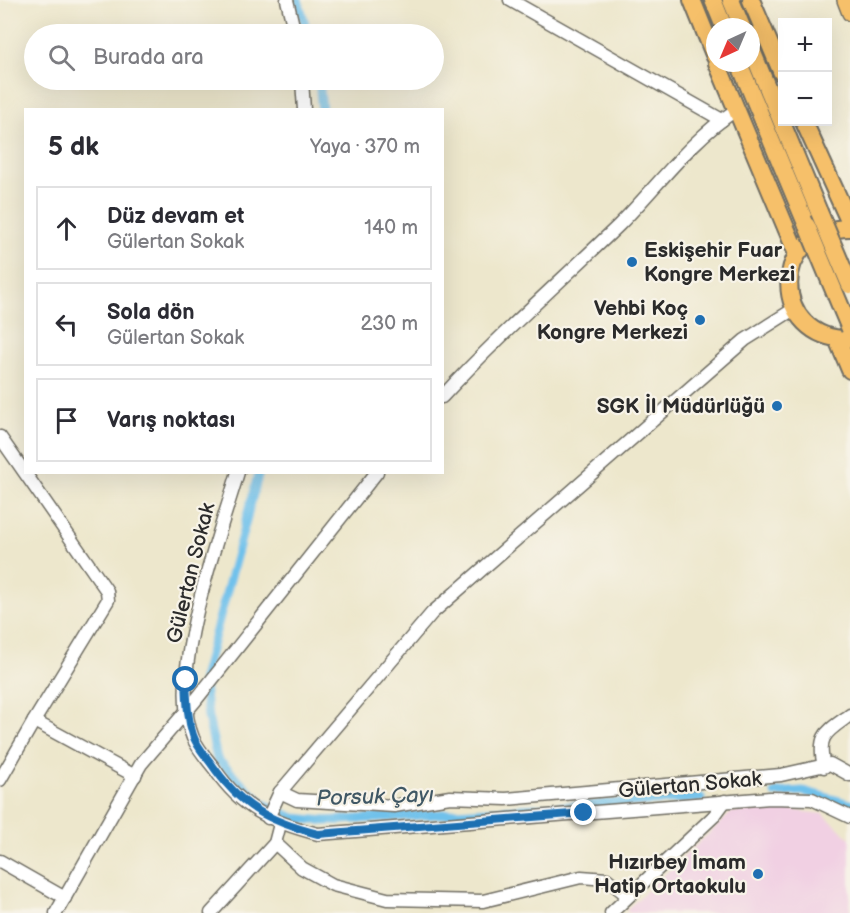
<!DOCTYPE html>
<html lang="tr">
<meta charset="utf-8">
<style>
body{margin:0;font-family:"Balsamiq Sans",sans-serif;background:#f2f2f3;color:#2b2b33}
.controls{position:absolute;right:18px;top:18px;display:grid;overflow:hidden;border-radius:0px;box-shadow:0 6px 24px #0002}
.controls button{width:54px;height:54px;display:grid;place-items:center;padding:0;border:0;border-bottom:2px solid #e1e1e2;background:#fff;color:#2b2b33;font:30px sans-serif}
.compass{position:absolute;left:706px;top:18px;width:54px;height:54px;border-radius:50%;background:#fff;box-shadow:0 6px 24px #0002;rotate:224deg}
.stop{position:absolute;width:18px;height:18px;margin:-14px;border:4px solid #1f6fb2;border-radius:50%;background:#fff}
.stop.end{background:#1f6fb2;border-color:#fff;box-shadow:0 2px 6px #0008}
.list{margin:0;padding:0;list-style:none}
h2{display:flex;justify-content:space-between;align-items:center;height:78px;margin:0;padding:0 24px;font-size:26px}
h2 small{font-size:20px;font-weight:400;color:#7c7c81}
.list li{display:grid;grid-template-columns:39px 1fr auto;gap:18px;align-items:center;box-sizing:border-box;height:84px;margin:0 12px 12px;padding:0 12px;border:2px solid #e1e1e2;border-radius:0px}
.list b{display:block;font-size:22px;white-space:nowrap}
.list p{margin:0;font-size:20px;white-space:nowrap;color:#7c7c81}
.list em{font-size:20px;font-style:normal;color:#7c7c81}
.icon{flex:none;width:33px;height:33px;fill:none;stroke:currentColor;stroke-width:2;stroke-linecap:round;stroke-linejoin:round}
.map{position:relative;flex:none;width:850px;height:913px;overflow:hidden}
.search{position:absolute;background:#fff;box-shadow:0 6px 24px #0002;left:24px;top:24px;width:420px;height:66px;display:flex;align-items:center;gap:15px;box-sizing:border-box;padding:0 21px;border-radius:33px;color:#7c7c81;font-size:22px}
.panel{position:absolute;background:#fff;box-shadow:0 6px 24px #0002;left:24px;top:108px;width:420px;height:366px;border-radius:0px}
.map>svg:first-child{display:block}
</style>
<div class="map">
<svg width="850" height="913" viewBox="0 0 850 913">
<rect width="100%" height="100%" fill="#f7f3e8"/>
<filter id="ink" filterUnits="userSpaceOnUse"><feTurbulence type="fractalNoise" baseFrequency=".0167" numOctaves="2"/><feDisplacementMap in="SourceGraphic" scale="12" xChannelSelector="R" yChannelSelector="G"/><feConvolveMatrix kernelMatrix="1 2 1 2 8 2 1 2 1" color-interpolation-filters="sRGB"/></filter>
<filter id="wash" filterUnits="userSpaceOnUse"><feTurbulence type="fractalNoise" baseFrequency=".008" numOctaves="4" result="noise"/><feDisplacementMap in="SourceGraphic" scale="24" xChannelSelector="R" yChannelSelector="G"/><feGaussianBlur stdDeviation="1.35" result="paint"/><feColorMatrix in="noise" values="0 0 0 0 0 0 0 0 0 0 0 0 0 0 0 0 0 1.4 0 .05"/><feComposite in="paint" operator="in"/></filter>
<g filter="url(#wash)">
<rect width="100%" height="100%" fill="#ede7cc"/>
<polygon fill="#f1d0e3" points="784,809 823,814 850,838 850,913 630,913 626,910 732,812"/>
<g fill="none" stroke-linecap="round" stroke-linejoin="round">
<g stroke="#70c1eb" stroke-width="9">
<polyline points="298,0 308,34"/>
<polyline points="319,80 322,110"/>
<polyline points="259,472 203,679 208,717 217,759 262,803 294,818 325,821 701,798"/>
<polyline points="775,793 803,791 850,804"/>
</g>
</g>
</g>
<g filter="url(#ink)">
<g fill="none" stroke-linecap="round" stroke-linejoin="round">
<defs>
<g id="minor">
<polyline points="287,0 295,34"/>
<polyline points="510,0 722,120"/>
<polyline points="302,80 304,110"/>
<path d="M442,397C498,336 560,282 619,225C658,186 690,140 736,110"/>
<polyline points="0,437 107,591 108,600 34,721 135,776"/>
<path d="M238,472C219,538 166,674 193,738C198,749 207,759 214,768C241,809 272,822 318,834L770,798L812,799L850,817"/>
<path d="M824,767C817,735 825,733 850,715"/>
<polyline points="0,780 34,721"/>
<polyline points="280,792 297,800 394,806 450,797 506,799 781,775 830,764 850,775"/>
<polyline points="268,818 280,792 432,613 745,340 794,309"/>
<polyline points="275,843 302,868 333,885 387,899 483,901 581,877 607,879 628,896"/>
<polyline points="0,861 65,898"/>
<polyline points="56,913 141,764 195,701 377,472"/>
<polyline points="211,913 275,843 280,824"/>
<polyline points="611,913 714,816 725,801"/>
</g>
<polyline id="major" points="845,0 850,13"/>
<g id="highway">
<polyline points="692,0 715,57"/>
<polyline points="713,0 724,27"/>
<polyline points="731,0 742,27"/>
<polyline points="751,0 782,73"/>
<polyline points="751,48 819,212"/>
<polyline points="717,63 797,254"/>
<polyline points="739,63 807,226"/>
<polyline points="804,122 850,223"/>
<path d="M850,228C768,228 770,341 850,339"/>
<polyline points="837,339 850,370"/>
</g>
</defs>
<use href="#minor" stroke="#6f6d63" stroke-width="15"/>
<use href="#major" stroke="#6f6d63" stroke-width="18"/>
<use href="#highway" stroke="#6f6d63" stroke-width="20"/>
<use href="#minor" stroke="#fff" stroke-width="12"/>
<use href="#major" stroke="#f6c06b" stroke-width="15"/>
<use href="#highway" stroke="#f6c06b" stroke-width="16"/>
<defs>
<g id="highway-bridge">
<polyline points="819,212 850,285"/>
<polyline points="807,226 850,329"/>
</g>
</defs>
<use href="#highway-bridge" stroke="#6f6d63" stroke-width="20" stroke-linecap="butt"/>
<use href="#highway-bridge" stroke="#f6c06b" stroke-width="16"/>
</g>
</g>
<g fill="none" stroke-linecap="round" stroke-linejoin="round" filter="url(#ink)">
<path stroke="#1f6fb2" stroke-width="8" d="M186,680C187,699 187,717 193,735C196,745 204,754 210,762C240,806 267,821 318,834L584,813"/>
</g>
<g fill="#1f6fb2" stroke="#f7f3e8" stroke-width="2">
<circle cx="632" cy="262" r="6"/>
<circle cx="700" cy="320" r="6"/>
<circle cx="777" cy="406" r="6"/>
<circle cx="758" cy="874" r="6"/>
</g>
<g text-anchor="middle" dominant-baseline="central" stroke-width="4.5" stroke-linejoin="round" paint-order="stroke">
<g font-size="21" font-weight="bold" fill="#2b2b2b" stroke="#f7f3e8" text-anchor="end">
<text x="644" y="250" text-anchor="start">Eskişehir Fuar<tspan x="644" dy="24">Kongre Merkezi</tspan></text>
<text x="688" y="308">Vehbi Koç<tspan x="688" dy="24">Kongre Merkezi</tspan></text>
<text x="765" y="406">SGK İl Müdürlüğü</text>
<text x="746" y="862">Hızırbey İmam<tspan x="746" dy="24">Hatip Ortaokulu</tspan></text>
</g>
<g font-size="21" fill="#2b2b2b" stroke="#f7f3e8">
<text transform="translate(191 573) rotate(-76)">Gülertan Sokak</text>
<text transform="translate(690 785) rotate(-5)">Gülertan Sokak</text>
</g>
<g font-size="22" font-style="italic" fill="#405865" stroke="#f7f3e8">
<text transform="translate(375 797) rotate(-2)">Porsuk Çayı</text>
</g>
</g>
</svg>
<div class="controls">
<button>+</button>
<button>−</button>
</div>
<svg class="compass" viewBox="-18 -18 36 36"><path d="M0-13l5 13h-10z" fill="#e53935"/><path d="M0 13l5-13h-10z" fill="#7c7c81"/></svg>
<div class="stop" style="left:186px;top:680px"></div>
<div class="stop end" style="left:584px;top:813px"></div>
<div class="search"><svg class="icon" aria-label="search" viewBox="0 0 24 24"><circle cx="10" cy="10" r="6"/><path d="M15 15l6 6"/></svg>Burada ara</div>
<section class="panel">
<h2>5 dk<small>Yaya · 370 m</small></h2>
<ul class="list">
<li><svg class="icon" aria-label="ahead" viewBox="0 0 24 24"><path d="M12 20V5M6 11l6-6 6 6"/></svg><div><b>Düz devam et</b><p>Gülertan Sokak</p></div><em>140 m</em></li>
<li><svg class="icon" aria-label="left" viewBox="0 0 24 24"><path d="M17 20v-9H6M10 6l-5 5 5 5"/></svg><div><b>Sola dön</b><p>Gülertan Sokak</p></div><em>230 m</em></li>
<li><svg class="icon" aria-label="arrive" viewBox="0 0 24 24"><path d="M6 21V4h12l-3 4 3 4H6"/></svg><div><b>Varış noktası</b></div></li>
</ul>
</section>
</div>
